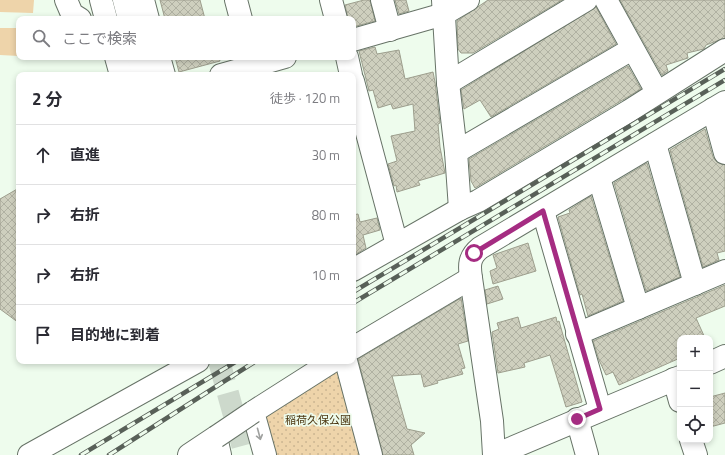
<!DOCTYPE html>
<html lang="ja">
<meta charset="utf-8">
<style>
body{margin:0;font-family:"Titillium Web","Noto Sans JP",sans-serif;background:#f2f2f3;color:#2b2b33}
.controls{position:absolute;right:12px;bottom:12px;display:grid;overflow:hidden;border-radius:8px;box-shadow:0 2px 6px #0003}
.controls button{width:36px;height:36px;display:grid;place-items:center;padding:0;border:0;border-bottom:1px solid #e1e1e2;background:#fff;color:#2b2b33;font:20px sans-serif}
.stop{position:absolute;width:12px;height:12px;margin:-9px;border:3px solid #a52c82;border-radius:50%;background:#fff}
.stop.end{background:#a52c82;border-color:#fff;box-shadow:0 1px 4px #0008}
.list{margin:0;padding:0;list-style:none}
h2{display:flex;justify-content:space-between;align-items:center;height:52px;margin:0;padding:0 16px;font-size:17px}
h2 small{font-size:13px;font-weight:400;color:#7c7c81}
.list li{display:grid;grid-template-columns:26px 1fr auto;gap:12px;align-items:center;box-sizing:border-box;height:60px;padding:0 16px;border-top:1px solid #e1e1e2}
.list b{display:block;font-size:15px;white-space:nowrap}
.list em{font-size:13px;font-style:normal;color:#7c7c81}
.icon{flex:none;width:22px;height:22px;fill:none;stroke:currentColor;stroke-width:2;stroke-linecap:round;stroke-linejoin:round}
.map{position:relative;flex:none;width:725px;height:455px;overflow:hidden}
.search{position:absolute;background:#fff;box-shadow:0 2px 6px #0003;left:16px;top:16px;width:340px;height:44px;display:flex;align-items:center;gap:10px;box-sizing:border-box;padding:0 14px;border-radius:8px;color:#7c7c81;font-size:15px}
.panel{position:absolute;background:#fff;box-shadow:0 2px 6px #0003;left:16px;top:72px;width:340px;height:292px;border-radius:8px}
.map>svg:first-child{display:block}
</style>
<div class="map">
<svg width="725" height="455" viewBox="0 0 725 455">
<defs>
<pattern id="park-dots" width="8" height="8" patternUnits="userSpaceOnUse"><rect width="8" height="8" fill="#eed4aa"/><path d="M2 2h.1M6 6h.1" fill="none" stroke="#cbb591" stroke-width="1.8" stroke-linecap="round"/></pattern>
<pattern id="building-cross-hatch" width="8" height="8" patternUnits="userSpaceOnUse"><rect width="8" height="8" fill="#cecfbe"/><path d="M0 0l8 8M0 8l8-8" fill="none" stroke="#b0b1a2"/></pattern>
</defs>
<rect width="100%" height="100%" fill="#eefced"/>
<g fill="#eed4aa">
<polygon points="0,0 34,0 33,13 0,12"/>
<polygon points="0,28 19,28 19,56 0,55"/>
</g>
<polygon fill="url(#park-dots)" points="333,369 342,373 364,455 271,455 262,420 266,411"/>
<g fill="url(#building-cross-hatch)" stroke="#9d9e8d">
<polygon points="160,0 200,0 205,19 165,19"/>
<polygon points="364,0 370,0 375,21 353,27 353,19 348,19 345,5"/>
<polygon points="395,0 406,0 409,11 399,14"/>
<polygon points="488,0 562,0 473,53 461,53 458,49 457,21"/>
<polygon points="620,0 725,0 725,38 706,45 704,49 687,53 688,58 666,65 668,71 662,75"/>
<polygon points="596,7 616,44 491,117 480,100 464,109 461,90"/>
<polygon points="375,47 377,54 399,50 405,79 433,72 435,82 440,123 438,124 440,147 445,173 418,181 420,185 397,192 396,185 394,186 388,164 397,161 391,136 415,131 413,104 393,109 391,104 378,108 373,90 369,91 359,51"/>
<polygon points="175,57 219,57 220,61 179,72"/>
<polygon points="628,66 641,89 475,188 471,181 469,159"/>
<polygon points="705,129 713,157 717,162 725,165 725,251 717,253 719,260 703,267 670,150"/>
<polygon points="647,163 680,277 646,291 614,183"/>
<polygon points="19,188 19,323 0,309 0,199"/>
<polygon points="591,196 623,301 588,316 582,294 580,295 558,217 570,213 569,210"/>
<polygon points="358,214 360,222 377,218 380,230 363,235 366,248 353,256 353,215"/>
<polygon points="528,243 536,271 493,284 490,271 497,268 493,255"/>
<polygon points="725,285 725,306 696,318 705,338 680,338 680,358 619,385 613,372 606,375 599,360 593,341"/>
<polygon points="498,286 503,299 487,304 485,290"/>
<polygon points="461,298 468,341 458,344 465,368 461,369 463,374 437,381 438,383 424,387 421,374 392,376 407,429 425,433 411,445 414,455 383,455 358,359"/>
<polygon points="518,317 521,328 556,317 557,322 559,321 582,402 566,407 550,355 524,363 525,367 498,373 492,332 499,329 497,323"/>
<polygon points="725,393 725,423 710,427 710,397"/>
</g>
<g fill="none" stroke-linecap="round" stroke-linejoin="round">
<polyline stroke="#cdd9cc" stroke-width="22" stroke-dasharray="22 11" stroke-linecap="butt" points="219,361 245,455"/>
<defs>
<g id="minor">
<polyline points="66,0 72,14 80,19"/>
<polyline points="101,0 106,19"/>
<polyline points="124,0 129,19"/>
<polyline points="143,0 148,19"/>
<polyline points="236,0 241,19"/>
<polyline points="331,0 336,19"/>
<polyline points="382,0 390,30"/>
<polyline points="443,0 448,83 456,152 460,209"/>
<polyline points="606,0 657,92"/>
<polyline points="353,40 444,14 468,0"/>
<polyline points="116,57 121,75"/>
<polyline points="138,57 143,75"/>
<polyline points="159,57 164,75"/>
<polyline points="347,57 351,75"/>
<polyline points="221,75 285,57"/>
<polyline points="353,81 397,245"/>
<polyline points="448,83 586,0"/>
<polyline points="713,109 725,153"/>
<polyline points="655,144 695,284"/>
<polyline points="456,152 632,49"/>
<polyline points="599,178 638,308"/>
<polyline points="543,211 600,409"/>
<polyline points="353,270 460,209 478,201 629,111 725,50"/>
<polyline points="577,334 725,271"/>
<polyline points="353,348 471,278"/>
<polyline points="346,361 371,455"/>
<polyline points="710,363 725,356"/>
<polyline points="674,379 680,401"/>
<polyline points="577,419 587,455"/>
<polyline points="691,440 696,455"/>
<polyline points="29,455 198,361"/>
<polyline points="189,455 216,437 220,455"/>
<polyline points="265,455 253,412 333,361"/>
<path d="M494,455L492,421L471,278C469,265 469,257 480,248L725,102"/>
<polyline points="495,455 680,377"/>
</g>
</defs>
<use href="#minor" stroke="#677367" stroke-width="24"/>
<use href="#minor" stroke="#fff" stroke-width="22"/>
<defs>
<g id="rail">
<polyline points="353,292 725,69"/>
<polyline points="353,303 725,80"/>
<polyline points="81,455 237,361"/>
<polyline points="109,455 256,361"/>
</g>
</defs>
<use href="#rail" stroke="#586058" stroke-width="4.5"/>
<use href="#rail" stroke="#eefced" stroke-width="3" stroke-dasharray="9" stroke-linecap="butt"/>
<defs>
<polyline id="minor-bridge" points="216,437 253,412"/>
</defs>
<use href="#minor-bridge" stroke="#677367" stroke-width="24" stroke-linecap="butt"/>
<use href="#minor-bridge" stroke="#fff" stroke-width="22"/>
</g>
<defs><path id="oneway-shaft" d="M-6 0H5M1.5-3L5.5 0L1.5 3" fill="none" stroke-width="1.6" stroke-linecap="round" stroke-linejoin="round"/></defs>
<use stroke="#9fa19f" href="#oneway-shaft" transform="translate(259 434) rotate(75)"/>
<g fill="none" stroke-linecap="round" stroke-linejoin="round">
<polyline stroke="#a52c82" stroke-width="5" points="474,253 543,211 600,409 577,419"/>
</g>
<g text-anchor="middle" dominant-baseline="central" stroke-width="3.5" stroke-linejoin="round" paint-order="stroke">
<g font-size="11" fill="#4a350f" stroke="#eefced">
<text x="318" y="420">稲荷久保公園</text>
</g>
</g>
</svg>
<div class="controls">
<button>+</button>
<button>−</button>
<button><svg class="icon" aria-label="locate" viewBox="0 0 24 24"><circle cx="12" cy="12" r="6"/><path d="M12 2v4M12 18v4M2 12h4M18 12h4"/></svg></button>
</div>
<div class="stop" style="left:474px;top:253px"></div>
<div class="stop end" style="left:577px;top:419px"></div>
<div class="search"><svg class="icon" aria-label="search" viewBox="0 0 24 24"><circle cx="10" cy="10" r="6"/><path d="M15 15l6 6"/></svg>ここで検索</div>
<section class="panel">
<h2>2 分<small>徒歩 · 120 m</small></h2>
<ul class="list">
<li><svg class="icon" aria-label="ahead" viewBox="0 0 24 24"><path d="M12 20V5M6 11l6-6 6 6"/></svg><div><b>直進</b></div><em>30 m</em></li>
<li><svg class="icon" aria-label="right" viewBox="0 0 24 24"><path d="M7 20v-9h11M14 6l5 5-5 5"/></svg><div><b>右折</b></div><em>80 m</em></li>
<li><svg class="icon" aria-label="right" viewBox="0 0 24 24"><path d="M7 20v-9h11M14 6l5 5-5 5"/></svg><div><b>右折</b></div><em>10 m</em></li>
<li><svg class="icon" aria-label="arrive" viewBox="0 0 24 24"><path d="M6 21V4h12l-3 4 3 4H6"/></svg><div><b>目的地に到着</b></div></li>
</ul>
</section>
</div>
